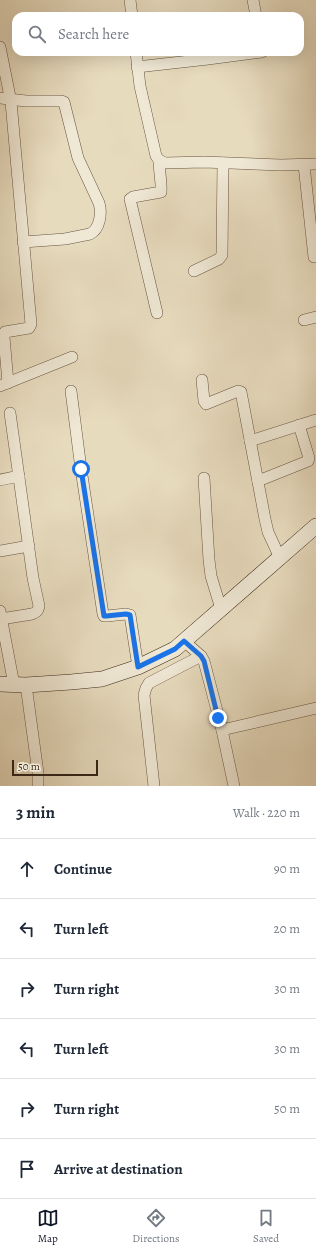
<!DOCTYPE html>
<meta charset="utf-8">
<style>
body{margin:0;font-family:Alegreya,serif;background:#f6f6f7;color:#1f2937}
.scale{position:absolute;left:12px;bottom:10px;width:86px;box-sizing:border-box;padding-left:4px;border:2px solid #3d2717;border-top:0;font-size:11px;line-height:14px;white-space:nowrap;color:#3d2717;-webkit-text-stroke:3px #efe8d5;paint-order:stroke}
.stop{position:absolute;width:12px;height:12px;margin:-9px;border:3px solid #1a73e8;border-radius:50%;background:#fff}
.stop.end{background:#1a73e8;border-color:#fff;box-shadow:0 1px 4px #0008}
.list{margin:0;padding:0;list-style:none}
h2{display:flex;justify-content:space-between;align-items:center;height:52px;margin:0;padding:0 16px;font-size:17px}
h2 small{font-size:13px;font-weight:400;color:#747a83}
.list li{display:grid;grid-template-columns:26px 1fr auto;gap:12px;align-items:center;box-sizing:border-box;height:60px;padding:0 16px;border-top:1px solid #e0e1e3}
.list b{display:block;font-size:15px;white-space:nowrap}
.list em{font-size:13px;font-style:normal;color:#747a83}
.icon{flex:none;width:22px;height:22px;fill:none;stroke:currentColor;stroke-width:2;stroke-linecap:round;stroke-linejoin:round}
.map{position:relative;flex:none;width:316px;height:786px;overflow:hidden}
.search{position:absolute;background:#fff;box-shadow:0 4px 16px #0002;left:12px;right:12px;top:12px;height:44px;display:flex;align-items:center;gap:10px;box-sizing:border-box;padding:0 14px;border-radius:12px;color:#747a83;font-size:15px}
.sheet{height:412px;background:#fff}
nav{display:flex;justify-content:space-around;align-items:center;box-sizing:border-box;height:56px;border-top:1px solid #e0e1e3;background:#fff;font-size:11px;color:#747a83}
nav a{display:grid;justify-items:center;gap:2px}
nav .on{color:#111827}
.map>svg:first-child{display:block}
</style>
<div class="map">
<svg width="316" height="786" viewBox="0 0 316 786">
<rect width="100%" height="100%" fill="#e7dbbe"/>
<filter id="stains"><feTurbulence type="fractalNoise" baseFrequency=".005" numOctaves="4"/><feColorMatrix values="0 0 0 0 .2 0 0 0 0 .09 0 0 0 0 .02 0 0 0 .5 -.17"/></filter>
<radialGradient id="worn" r=".72"><stop offset=".6" stop-color="#630" stop-opacity="0"/><stop offset="1" stop-color="#630" stop-opacity=".3"/></radialGradient>
<g fill="none" stroke-linecap="round" stroke-linejoin="round">
<defs>
<g id="street">
<polyline points="130,0 132,16"/>
<polyline points="253,0 256,16"/>
<polyline points="0,47 11,102 31,324 29,328 5,332 4,337 8,383"/>
<polyline points="136,52 140,86 156,156 159,160 165,163 204,162 281,165 316,164"/>
<polyline points="137,67 208,59 262,52"/>
<path d="M0,98L26,101H61L64,102L78,158L99,203C102,213 100,229 90,234L65,239L23,242"/>
<polyline points="304,165 314,257"/>
<polyline points="194,271 219,259 222,255 223,163"/>
<path d="M157,313L130,199L133,197L161,192C162,185 159,170 159,160"/>
<polyline points="304,320 316,317"/>
<polyline points="202,380 204,401 206,404 238,391 241,392 265,519 268,532 280,558"/>
<polyline points="0,386 72,357"/>
<polyline points="71,391 81,469 103,614 104,616 107,616 126,614 130,615 138,667"/>
<polyline points="250,441 316,420"/>
<polyline points="204,478 209,560 211,576 221,609"/>
<polyline points="0,480 19,476"/>
<polyline points="258,481 308,461 309,458 299,425"/>
<polyline points="0,551 29,546"/>
<polyline points="0,611 14,685"/>
<path d="M1,619L32,614C37,612 38,611 39,606L33,578L10,413"/>
<polyline points="184,641 201,656 204,661 222,730 234,786"/>
<polyline points="26,685 38,773 38,786"/>
<polyline points="222,730 316,708"/>
<polyline points="154,786 144,695 146,688 149,683 201,656"/>
</g>
<polyline id="secondary" points="0,684 26,685 71,682 102,679 138,667 175,649 316,526"/>
</defs>
<use href="#street" stroke="#685441" stroke-width="12"/>
<use href="#secondary" stroke="#3d2717" stroke-width="16"/>
<use href="#street" stroke="#efe8d5" stroke-width="11"/>
<use href="#secondary" stroke="#efe8d5" stroke-width="15"/>
</g>
<g fill="none" stroke-linecap="round" stroke-linejoin="round">
<polyline stroke="#1a73e8" stroke-width="5" points="81,469 104,616 106,616 126,614 130,615 138,667 175,649 184,641 201,656 204,661 218,718"/>
</g>
<rect width="100%" height="100%" filter="url(#stains)"/>
<rect width="100%" height="100%" fill="url(#worn)"/>
</svg>
<div class="scale">50 m</div>
<div class="stop" style="left:81px;top:469px"></div>
<div class="stop end" style="left:218px;top:718px"></div>
<div class="search"><svg class="icon" aria-label="search" viewBox="0 0 24 24"><circle cx="10" cy="10" r="6"/><path d="M15 15l6 6"/></svg>Search here</div>
</div>
<section class="sheet">
<h2>3 min<small>Walk · 220 m</small></h2>
<ul class="list">
<li><svg class="icon" aria-label="ahead" viewBox="0 0 24 24"><path d="M12 20V5M6 11l6-6 6 6"/></svg><div><b>Continue</b></div><em>90 m</em></li>
<li><svg class="icon" aria-label="left" viewBox="0 0 24 24"><path d="M17 20v-9H6M10 6l-5 5 5 5"/></svg><div><b>Turn left</b></div><em>20 m</em></li>
<li><svg class="icon" aria-label="right" viewBox="0 0 24 24"><path d="M7 20v-9h11M14 6l5 5-5 5"/></svg><div><b>Turn right</b></div><em>30 m</em></li>
<li><svg class="icon" aria-label="left" viewBox="0 0 24 24"><path d="M17 20v-9H6M10 6l-5 5 5 5"/></svg><div><b>Turn left</b></div><em>30 m</em></li>
<li><svg class="icon" aria-label="right" viewBox="0 0 24 24"><path d="M7 20v-9h11M14 6l5 5-5 5"/></svg><div><b>Turn right</b></div><em>50 m</em></li>
<li><svg class="icon" aria-label="arrive" viewBox="0 0 24 24"><path d="M6 21V4h12l-3 4 3 4H6"/></svg><div><b>Arrive at destination</b></div></li>
</ul>
</section>
<nav>
<a class="on"><svg class="icon" aria-label="map" viewBox="0 0 24 24"><path d="M3 6l6-2 6 2 6-2v14l-6 2-6-2-6 2zM9 4v14M15 6v14"/></svg>Map</a>
<a><svg class="icon" aria-label="directions" viewBox="0 0 24 24"><path d="M12 3l9 9-9 9-9-9zM9 14v-3h6M13 9l2 2-2 2"/></svg>Directions</a>
<a><svg class="icon" aria-label="saved" viewBox="0 0 24 24"><path d="M7 4h10v16l-5-4-5 4z"/></svg>Saved</a>
</nav>
